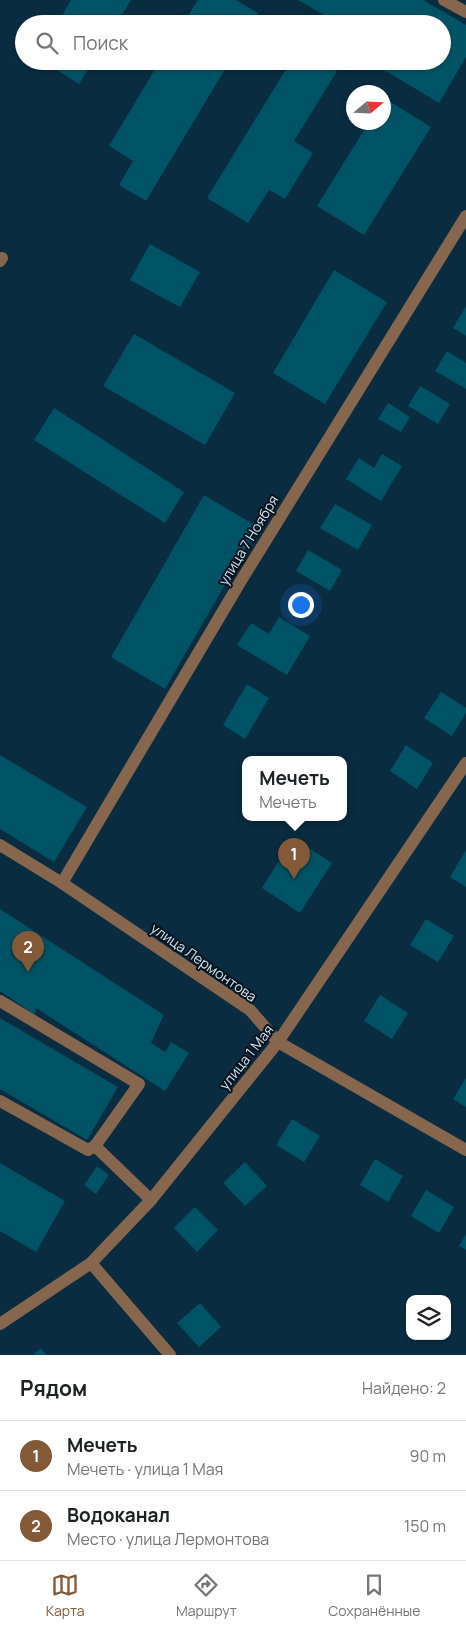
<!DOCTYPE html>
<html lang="ru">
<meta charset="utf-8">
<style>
body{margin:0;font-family:Manrope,sans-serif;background:#f2f2f2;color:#202124}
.controls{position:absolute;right:15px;bottom:15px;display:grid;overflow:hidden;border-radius:10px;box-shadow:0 1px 4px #0004}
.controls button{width:45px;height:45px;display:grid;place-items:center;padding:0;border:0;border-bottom:1px solid #e0e0e0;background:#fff;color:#202124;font:25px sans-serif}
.compass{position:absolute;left:346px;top:85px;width:45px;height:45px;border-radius:50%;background:#fff;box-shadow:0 1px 4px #0004;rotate:71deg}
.you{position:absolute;left:300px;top:604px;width:18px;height:18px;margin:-12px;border:4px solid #fff;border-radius:50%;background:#1a73e8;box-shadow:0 0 0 8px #1a73e833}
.badge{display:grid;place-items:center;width:32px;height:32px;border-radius:50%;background:#835938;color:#fff;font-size:16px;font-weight:700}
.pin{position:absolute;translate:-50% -41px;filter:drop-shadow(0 1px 2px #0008)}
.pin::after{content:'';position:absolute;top:26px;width:18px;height:15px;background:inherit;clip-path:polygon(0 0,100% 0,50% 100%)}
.popup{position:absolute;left:242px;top:756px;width:105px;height:65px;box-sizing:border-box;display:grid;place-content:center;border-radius:10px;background:#fff;filter:drop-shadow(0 1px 4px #0005);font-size:16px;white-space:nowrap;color:#757577}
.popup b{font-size:19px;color:#202124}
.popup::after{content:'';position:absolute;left:50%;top:100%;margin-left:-10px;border:10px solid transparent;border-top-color:#fff}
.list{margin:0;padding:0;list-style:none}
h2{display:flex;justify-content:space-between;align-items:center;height:65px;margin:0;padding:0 20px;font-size:21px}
h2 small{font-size:16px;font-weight:400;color:#757577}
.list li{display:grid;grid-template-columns:32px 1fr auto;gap:15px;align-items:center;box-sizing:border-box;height:70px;padding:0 20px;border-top:1px solid #e0e0e0}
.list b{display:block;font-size:19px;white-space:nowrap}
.list p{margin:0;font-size:16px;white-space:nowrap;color:#757577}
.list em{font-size:16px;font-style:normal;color:#757577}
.icon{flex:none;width:28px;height:28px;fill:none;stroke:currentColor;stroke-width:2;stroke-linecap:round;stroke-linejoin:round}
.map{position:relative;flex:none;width:466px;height:1355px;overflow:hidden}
.search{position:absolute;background:#fff;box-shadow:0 1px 4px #0004;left:15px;right:15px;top:15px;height:55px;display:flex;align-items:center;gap:12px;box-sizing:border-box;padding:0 18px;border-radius:28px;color:#757577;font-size:19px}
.sheet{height:205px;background:#fff}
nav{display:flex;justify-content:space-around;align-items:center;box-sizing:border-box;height:70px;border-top:1px solid #e0e0e0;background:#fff;font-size:14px;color:#757577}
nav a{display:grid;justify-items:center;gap:2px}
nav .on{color:#835938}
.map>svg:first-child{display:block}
</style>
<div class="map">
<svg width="466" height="1355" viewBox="0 0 466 1355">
<rect width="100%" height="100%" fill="#092c41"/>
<g fill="#005364">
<polygon points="71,0 131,0 116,24 57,24"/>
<polygon points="198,0 236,0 258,13 252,24 183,24"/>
<polygon points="298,0 423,0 466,25 466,57 439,103 369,61 442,61 442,24 328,24 331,19"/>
<polygon points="43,61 93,61 79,84"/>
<polygon points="160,61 230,61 146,201 119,185 133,161 109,146"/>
<polygon points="291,61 322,61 337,71 294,141 313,153 285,199 269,190 248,223 207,198"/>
<polygon points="384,98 431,127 364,235 317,206 369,122 384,122"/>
<polygon points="150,244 200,272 180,307 130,280"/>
<polygon points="334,270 387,302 325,404 273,373"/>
<polygon points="466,306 466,336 453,328"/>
<polygon points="134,334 235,393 205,445 103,386"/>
<polygon points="447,351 466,363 466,389 435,371"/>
<polygon points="420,386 450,404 438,424 408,406"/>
<polygon points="388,403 410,417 401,432 378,419"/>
<polygon points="54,408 184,492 165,523 34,440"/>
<polygon points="382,454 402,466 381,501 346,479 359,458 374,468"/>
<polygon points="204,495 258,527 165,689 111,657"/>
<polygon points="335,504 372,525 358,550 320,528"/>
<polygon points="308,550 342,570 330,591 296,571"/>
<polygon points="279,617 310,636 287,675 237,645 251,623 269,634"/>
<polygon points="247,684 269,698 245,739 223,725"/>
<polygon points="441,692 466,708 466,713 452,736 424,718"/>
<polygon points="406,745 433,763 417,789 390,771"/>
<polygon points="0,755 87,807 54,862 0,829"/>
<polygon points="307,847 332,863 300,913 262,888 279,861 292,870"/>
<polygon points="466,850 466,887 450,877"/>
<polygon points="0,909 164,1015 151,1043 165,1052 171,1042 189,1053 165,1091 36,1008 35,1015 0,991"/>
<polygon points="426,919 454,936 438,962 410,945"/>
<polygon points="380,995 408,1013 392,1039 364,1021"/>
<polygon points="0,1018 118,1087 87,1140 0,1089"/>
<polygon points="466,1078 466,1107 453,1099"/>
<polygon points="292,1119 320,1136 304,1162 276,1145"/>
<polygon points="375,1159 403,1176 388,1202 360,1185"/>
<polygon points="245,1162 267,1186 245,1206 223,1183"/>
<polygon points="0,1163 65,1201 36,1252 0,1231"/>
<polygon points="97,1166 109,1175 96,1194 84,1185"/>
<polygon points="426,1190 454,1207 439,1233 411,1216"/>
<polygon points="195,1207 218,1230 197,1252 174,1228"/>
<polygon points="466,1234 466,1250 459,1246"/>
<polygon points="200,1303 221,1327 199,1347 177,1323"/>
<polygon points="41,1348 46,1355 33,1355"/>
</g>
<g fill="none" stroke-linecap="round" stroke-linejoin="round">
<g stroke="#87664e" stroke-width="12">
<polyline points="444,0 466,12"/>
<polyline points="0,261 2,258"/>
<polyline points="0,845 62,883 250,1010 278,1042 466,1150"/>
<polyline points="62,883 242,579 466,216"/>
<polyline points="0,1001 139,1084 95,1146 88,1150 0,1101"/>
<polyline points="95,1146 151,1200"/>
<polyline points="91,1263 170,1355"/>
<polyline points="0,1324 91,1263 151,1200 278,1042 466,763"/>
</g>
</g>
<g text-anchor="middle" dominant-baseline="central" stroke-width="4" stroke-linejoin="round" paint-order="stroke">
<g font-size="14" fill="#d2e4f2" stroke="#06131c">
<text transform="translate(248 540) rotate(-59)">улица 7 Ноября</text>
<text transform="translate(204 962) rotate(35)">улица Лермонтова</text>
<text transform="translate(246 1057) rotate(-52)">улица 1 Мая</text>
</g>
</g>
</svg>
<div class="controls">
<button><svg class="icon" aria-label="layers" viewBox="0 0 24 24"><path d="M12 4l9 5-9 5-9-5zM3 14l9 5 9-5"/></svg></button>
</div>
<svg class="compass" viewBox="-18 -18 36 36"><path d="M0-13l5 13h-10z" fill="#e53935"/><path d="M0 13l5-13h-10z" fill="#757577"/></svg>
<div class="you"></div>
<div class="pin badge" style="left:294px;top:879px">1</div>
<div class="popup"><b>Мечеть</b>Мечеть</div>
<div class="pin badge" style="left:28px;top:972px">2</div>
<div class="search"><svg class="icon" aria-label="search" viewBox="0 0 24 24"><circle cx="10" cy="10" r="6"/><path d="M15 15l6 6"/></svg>Поиск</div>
</div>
<section class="sheet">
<h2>Рядом<small>Найдено: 2</small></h2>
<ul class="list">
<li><span class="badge">1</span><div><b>Мечеть</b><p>Мечеть · улица 1 Мая</p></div><em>90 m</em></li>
<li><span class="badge">2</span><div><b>Водоканал</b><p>Место · улица Лермонтова</p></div><em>150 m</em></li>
</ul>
</section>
<nav>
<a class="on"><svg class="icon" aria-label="map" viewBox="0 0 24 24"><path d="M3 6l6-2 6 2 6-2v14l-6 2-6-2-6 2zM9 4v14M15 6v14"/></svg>Карта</a>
<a><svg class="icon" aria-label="directions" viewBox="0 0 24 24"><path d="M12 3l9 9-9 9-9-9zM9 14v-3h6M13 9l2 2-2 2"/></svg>Маршрут</a>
<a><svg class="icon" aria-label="saved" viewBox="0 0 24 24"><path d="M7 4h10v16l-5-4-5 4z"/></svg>Сохранённые</a>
</nav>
